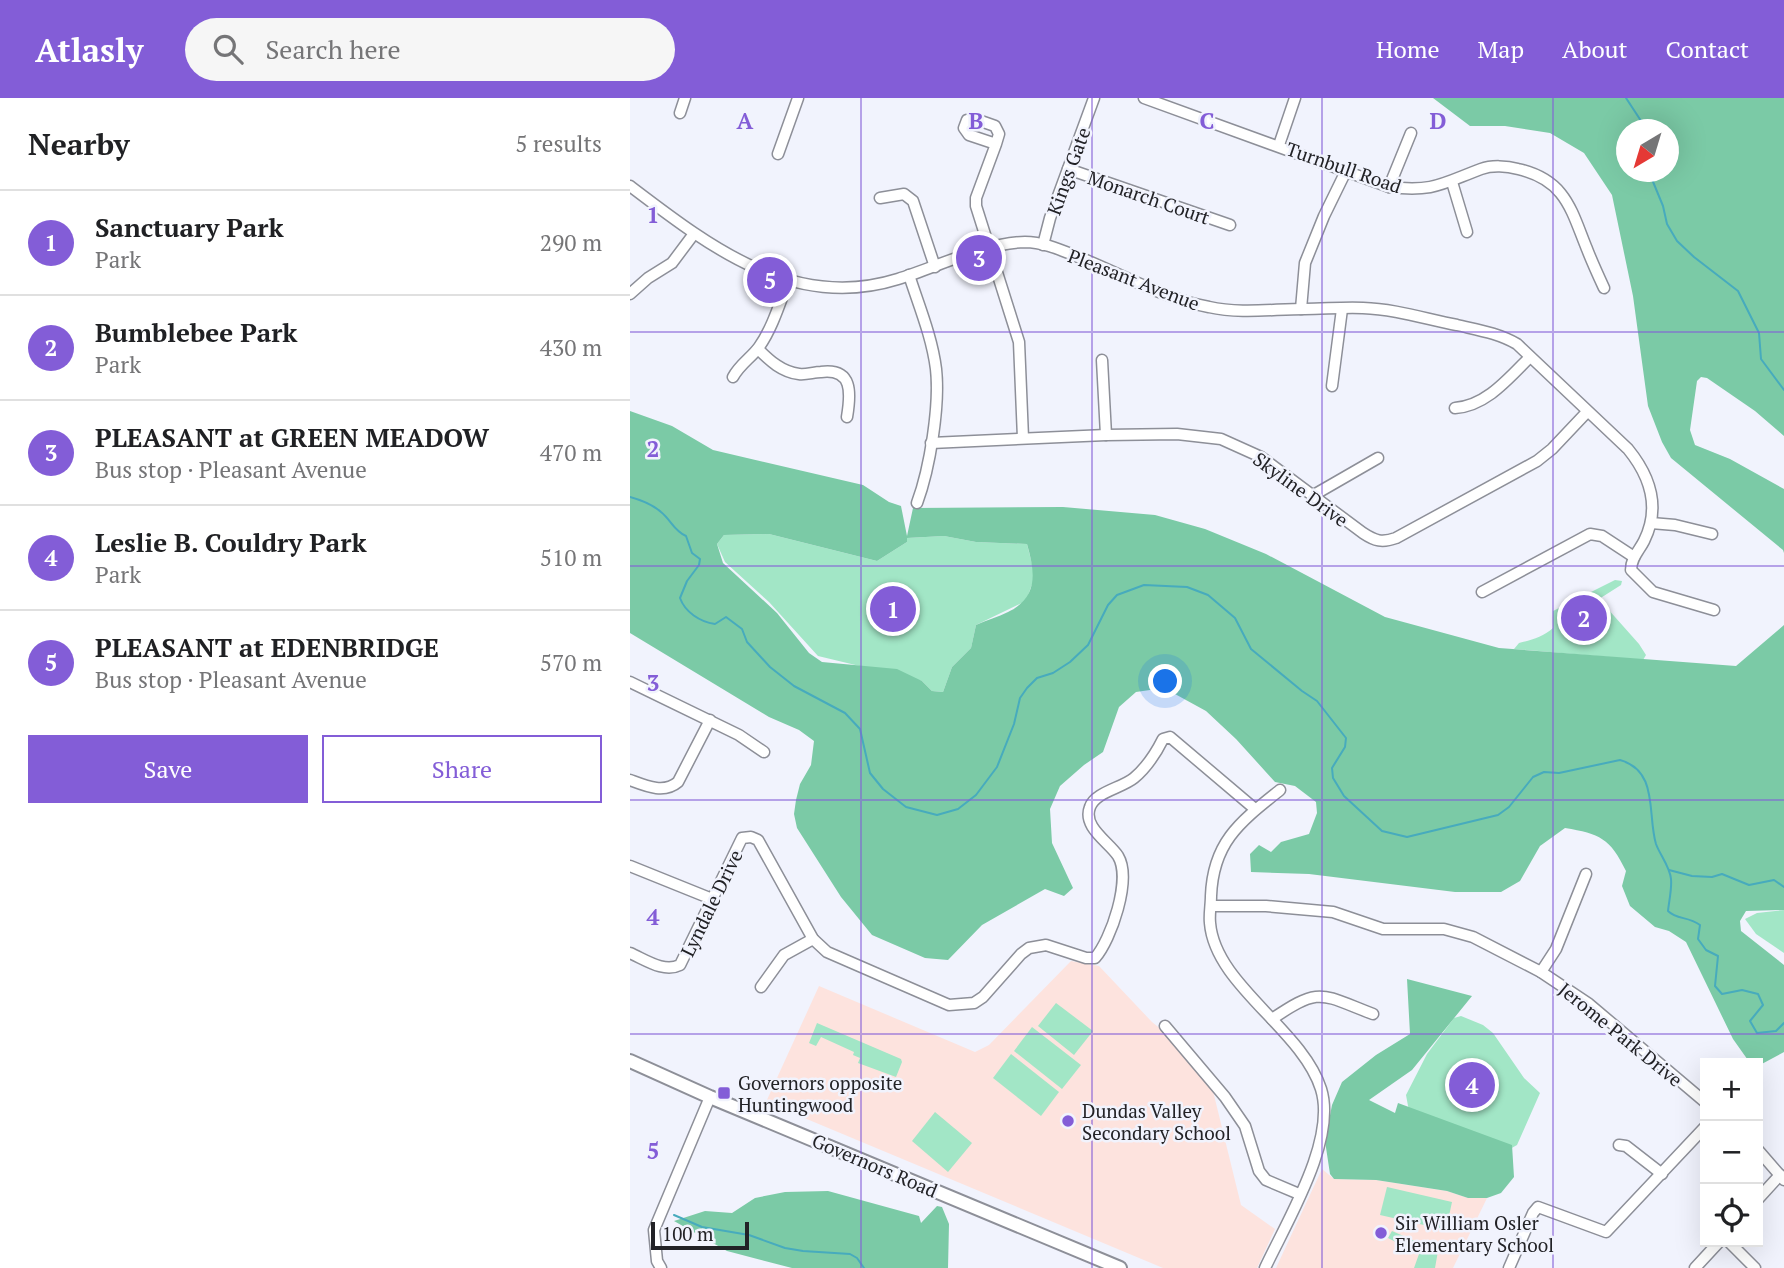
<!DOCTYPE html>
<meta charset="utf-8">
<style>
body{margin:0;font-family:"PT Serif",serif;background:#f6f6f6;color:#202124}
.controls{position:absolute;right:21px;bottom:21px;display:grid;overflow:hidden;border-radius:0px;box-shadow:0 7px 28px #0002}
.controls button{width:63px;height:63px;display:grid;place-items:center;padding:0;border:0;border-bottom:2px solid #e0e0e0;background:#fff;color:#202124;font:35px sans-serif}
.compass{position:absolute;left:986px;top:21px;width:63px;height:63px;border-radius:50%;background:#fff;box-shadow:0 7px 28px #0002;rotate:218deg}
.scale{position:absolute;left:21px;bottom:18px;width:98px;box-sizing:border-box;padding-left:7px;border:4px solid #222226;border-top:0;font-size:19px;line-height:24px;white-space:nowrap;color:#222226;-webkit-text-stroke:5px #f1f3fd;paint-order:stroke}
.you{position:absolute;left:536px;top:584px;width:24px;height:24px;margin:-18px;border:5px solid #fff;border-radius:50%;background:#1a73e8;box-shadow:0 0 0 10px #1a73e833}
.badge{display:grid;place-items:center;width:46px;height:46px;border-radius:50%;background:#835dd7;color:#fff;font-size:23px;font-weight:700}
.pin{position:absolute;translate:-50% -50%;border:4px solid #fff;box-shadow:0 2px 7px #0006}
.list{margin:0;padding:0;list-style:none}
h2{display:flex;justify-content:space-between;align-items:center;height:91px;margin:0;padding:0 28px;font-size:30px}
h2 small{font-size:23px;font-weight:400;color:#757577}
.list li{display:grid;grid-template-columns:46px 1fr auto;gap:21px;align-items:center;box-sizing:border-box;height:105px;padding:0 28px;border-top:2px solid #e0e0e0}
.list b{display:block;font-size:26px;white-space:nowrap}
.list p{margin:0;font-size:23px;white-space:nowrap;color:#757577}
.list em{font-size:23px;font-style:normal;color:#757577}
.actions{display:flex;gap:14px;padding:21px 28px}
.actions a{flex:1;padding:16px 0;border:2px solid #835dd7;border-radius:0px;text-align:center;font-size:24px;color:#835dd7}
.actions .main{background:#835dd7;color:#fff}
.icon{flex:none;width:38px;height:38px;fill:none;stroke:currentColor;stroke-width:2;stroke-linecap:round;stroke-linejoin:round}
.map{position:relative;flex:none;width:1154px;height:1170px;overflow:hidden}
header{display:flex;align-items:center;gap:42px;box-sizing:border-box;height:98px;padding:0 35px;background:#835dd7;color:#fff}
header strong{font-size:33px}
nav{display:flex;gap:38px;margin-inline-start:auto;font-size:24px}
.search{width:490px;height:63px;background:#f6f6f6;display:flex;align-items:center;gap:18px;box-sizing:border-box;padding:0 24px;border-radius:38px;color:#757577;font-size:26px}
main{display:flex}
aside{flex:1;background:#fff}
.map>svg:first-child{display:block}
</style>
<header>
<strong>Atlasly</strong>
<div class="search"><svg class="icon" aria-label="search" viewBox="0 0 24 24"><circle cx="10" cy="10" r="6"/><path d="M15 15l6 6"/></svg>Search here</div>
<nav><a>Home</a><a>Map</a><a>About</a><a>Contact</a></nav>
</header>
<main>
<aside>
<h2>Nearby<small>5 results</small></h2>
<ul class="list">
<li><span class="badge">1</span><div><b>Sanctuary Park</b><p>Park</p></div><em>290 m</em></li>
<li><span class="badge">2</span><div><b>Bumblebee Park</b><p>Park</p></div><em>430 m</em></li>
<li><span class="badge">3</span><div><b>PLEASANT at GREEN MEADOW</b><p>Bus stop · Pleasant Avenue</p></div><em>470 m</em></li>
<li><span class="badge">4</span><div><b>Leslie B. Couldry Park</b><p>Park</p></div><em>510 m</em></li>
<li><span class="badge">5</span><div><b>PLEASANT at EDENBRIDGE</b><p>Bus stop · Pleasant Avenue</p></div><em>570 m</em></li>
</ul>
<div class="actions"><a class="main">Save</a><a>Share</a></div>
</aside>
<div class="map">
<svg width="1154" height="1170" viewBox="0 0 1154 1170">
<rect width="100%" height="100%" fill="#f1f3fd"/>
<g fill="#fde3de">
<polygon points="441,863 469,868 522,924 537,936 583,993 611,1107 645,1131 627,1170 533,1170 136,1004 189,888 345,954 359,947"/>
<polygon points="692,1071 704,1081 746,1082 817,1093 838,1100 857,1100 823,1170 646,1170"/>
</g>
<g fill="#a2e6c6">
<polygon points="139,436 247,463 277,444 277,440 314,438 346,444 397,446 405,478 396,503 346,527 341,550 322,569 313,594 302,593 292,583 188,558 139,504 95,464 87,446 94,437"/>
<path d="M985,482L992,483L991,487L969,501L1009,546L1016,557L1013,562L884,551L889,545C902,542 913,539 923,530V513Z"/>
<polygon points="1154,812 1154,855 1126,836 1115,821 1127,815"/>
<polygon points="426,905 463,933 444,957 408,928"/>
<polygon points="831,918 853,927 863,935 894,980 910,995 887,1047 873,1055 781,1024 776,997 797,956 824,920"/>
<polygon points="187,925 271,961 272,964 266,979 228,965 230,960 223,957 224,954 191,939 186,948 179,945"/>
<polygon points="402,929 451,967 432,991 384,953"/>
<polygon points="381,956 429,994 411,1018 363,980"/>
<polygon points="305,1014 342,1045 318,1074 282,1043"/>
<polygon points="757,1089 822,1104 816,1132 750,1117"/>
<polygon points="762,1133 808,1153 805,1170 784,1170 789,1156 758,1140"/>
</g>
<g fill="#7bcaa6" fill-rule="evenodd">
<path d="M803,0H1154V338L1125,313L1077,280L1071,279L1067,283L1060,332L1065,347L1100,361L1154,391V455L1153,452L1041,360L1032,344L1018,308L1003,198L982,97L954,55L920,35L875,28H840ZM996,32H1038V74H996Z"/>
<path d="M0,313L42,328L83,352L233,387L259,404L271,408L277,438L283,410L433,409L525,417L575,431L636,456L755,519L869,550L1106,568L1154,527V812L1116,813L1110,823L1111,833L1154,867V954L1128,968V965H1120L1103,941L1056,844L1039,833L1025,829L1000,808L992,788L996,773C980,740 970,736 935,730L910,748L890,783L871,794H825L679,776L621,774L620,756L629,747L641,754L651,744L679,736L687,715L686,704L665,688L645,684L606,641L576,613L534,590L506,594L489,609L473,654L454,667L430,688L420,711L422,745L443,790L434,798L415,791L352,827L318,862L295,860L242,837L211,799L167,730L164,716L166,702L170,686L181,667L184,643L169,632L139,619L0,535ZM139,436L247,463L277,444V440L314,438L346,444L397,446C405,474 409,499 378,514C368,519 357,522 346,527L341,550L322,569L313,594L302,593L292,583L267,571L192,564L179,555L147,515L93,465L87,446L94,437Z"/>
<polygon points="777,881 842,898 782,972 739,1002 765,1015 768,1005 882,1047 884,1079 871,1095 857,1100 838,1100 817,1093 746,1082 704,1081 700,1076 695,1043 702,1007 712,984 746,957 780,936"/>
<polygon points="198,1093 289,1118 291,1125 307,1108 312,1109 319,1126 318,1170 162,1170 97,1153 44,1123 75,1113 102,1115 125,1100 155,1094"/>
</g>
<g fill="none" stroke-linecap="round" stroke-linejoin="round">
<g stroke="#47abbd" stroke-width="2">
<polyline points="996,0 1017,32"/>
<polyline points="1019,74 1033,108 1037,126 1047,143 1064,159 1108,193 1129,235 1131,261 1154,292"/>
<path d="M0,399C11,402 22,406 31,414C41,422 44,433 56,438L62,455L70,461L69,467L57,483L50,500C55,514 70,524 85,526L96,519L112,531L117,544L140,569L164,588L215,615L230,631L240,675L253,691L276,709L307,717L328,711L346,697L367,669L384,626L390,600L397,590L407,580L423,575L440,564L458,547L478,507L487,497L514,487L557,489L578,497L605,520L621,551L672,593L687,603L716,640L715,649L702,670L703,680L714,698L752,733L777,739L868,717L879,709L903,679L914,674L929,675L990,662C1029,673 1017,716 1026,746C1030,757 1040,769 1041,781C1042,791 1039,803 1038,813C1047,822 1058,818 1070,827L1068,841L1076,852L1088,858L1085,888L1092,896L1112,892L1128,896L1133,907L1120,923L1127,935L1146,933L1154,925"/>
<polyline points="1039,772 1062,778 1082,779 1092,776 1119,787 1144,782 1154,789"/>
<polyline points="44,1117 72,1129 119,1137 155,1150 173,1153 220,1156 227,1160 234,1170"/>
</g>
<defs>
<g id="minor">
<path d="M514,0L759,89C804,94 811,86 851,71C862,67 877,68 888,71C936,82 941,112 957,151C962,164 968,177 974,190"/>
<polyline points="50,15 55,0"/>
<polyline points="366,46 369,36 365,28 345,21 337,22 334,30 339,37 366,46 346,100 346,108 389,244 393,340"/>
<polyline points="649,47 665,0"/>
<polyline points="148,56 168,0"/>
<polyline points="438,71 600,127"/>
<polyline points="822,84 837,134"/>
<path d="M0,88C79,148 163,214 268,181C307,169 354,145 395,144C414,144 433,153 451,160C493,177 535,201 579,209C611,216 643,211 675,211C694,211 714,209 733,210C765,211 796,221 827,227C848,232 868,235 887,246L998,351C1020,378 1031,409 1014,443C1009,453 1001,460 1001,472L1023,494L1084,512"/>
<polyline points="759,89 781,35"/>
<polyline points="250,100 274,96 283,103 305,169"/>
<polyline points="413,147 420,120 464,0"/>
<path d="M279,177C289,208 302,239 306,271C310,307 300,370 287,405"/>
<polyline points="0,196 18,180 42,165 63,137"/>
<polyline points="671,211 675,165 694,118 716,73"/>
<path d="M128,251C140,263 152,274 169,276C176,277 184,274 191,274C223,270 221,295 217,319"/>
<polyline points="472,262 476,337"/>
<path d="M103,279C110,266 121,260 129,249C143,229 150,204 159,181"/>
<polyline points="702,288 712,211"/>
<path d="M825,310C856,308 878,281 900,259"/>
<path d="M301,345L476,337L547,336L591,341L631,359L733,435C745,443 752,445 766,440L907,363L922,351L957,314"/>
<polyline points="682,398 748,360"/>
<polyline points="1021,425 1045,427 1082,436"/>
<polyline points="852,494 960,436 972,438 1004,459"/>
<polyline points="0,584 109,637 134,654"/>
<path d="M0,682C16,688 34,696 48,684L80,622"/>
<polyline points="0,768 82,801"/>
<polyline points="581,808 636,808 703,814 753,831 814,831 843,839 911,874 959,906 1075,1004"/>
<path d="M0,855C16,862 34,875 50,867L112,740L121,739L128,742L183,841L197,854L319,907L344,905L353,899L391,856L399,850L416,847L456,860H465C481,842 502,781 488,758C479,744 452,729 460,709C465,694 492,690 504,680C516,670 526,655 533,641L540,639L625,711"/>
<polyline points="911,874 926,851 956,776"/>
<polyline points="131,889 154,857 183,841"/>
<path d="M642,921C691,888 690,896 743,916"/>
<polyline points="535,928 595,999 615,1028 629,1073 636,1082 669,1096"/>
<polyline points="989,1047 996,1048 1032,1076"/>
<polyline points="1128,1052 1154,1082"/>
<polyline points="1128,1101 1150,1077"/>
<polyline points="1099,1144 1125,1170"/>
<polyline points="31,1170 27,1163 24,1132 80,999"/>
<path d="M635,1170C657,1123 707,1042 691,991C672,931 585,887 580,825C579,817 581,807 581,798C583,744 610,724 650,692"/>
<polyline points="879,1170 903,1115 908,1109 976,1134 1075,1029"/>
<polyline points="1065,1170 1089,1144"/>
</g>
<polyline id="major" points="0,963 80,999 490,1170"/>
</defs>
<use href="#minor" stroke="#8d8f98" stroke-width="13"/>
<use href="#major" stroke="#8d8f98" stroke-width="16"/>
<use href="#minor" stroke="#fff" stroke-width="10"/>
<use href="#major" stroke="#fff" stroke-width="12"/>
</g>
<path fill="none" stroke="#835dd7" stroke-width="2" stroke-opacity="0.55" d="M231,0V1170M462,0V1170M692,0V1170M923,0V1170M0,234H1154M0,468H1154M0,702H1154M0,936H1154"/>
<g fill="#835dd7" stroke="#f1f3fd" stroke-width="2.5">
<rect x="87" y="988" width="14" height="14" rx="3.5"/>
<circle cx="438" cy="1023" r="7"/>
<circle cx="751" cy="1135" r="7"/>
</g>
<g text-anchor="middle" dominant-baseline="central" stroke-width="5" stroke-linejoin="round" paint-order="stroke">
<g font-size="19" fill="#222226" stroke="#f1f3fd">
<text transform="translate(714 69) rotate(19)">Turnbull Road</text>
<text transform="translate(438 73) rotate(-70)">Kings Gate</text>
<text transform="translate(519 99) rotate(19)">Monarch Court</text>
<text transform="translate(504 181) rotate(21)">Pleasant Avenue</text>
<text transform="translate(671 391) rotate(36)">Skyline Drive</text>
<text transform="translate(81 805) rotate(-64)">Lyndale Drive</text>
<text transform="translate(991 936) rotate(39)">Jerome Park Drive</text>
<text transform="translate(245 1067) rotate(23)">Governors Road</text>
</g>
<g font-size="19" fill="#222226" stroke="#f1f3fd" text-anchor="start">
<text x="108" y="984">Governors opposite<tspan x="108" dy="22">Huntingwood</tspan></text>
<text x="452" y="1012">Dundas Valley<tspan x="452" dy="22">Secondary School</tspan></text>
<text x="765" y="1124">Sir William Osler<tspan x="765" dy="22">Elementary School</tspan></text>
</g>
</g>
<g font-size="23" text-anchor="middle" font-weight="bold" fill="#835dd7" stroke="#f1f3fd" stroke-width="5" stroke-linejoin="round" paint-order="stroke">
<text x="115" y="31">A</text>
<text x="346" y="31">B</text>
<text x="577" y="31">C</text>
<text x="808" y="31">D</text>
<text x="23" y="125">1</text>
<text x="23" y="359">2</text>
<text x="23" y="593">3</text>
<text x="23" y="827">4</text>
<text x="23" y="1061">5</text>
</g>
</svg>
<div class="controls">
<button>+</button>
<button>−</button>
<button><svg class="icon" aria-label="locate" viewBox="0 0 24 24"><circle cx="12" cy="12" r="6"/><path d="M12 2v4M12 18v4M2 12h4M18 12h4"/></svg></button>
</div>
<svg class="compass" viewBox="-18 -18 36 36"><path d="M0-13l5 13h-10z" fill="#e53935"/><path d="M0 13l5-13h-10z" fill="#757577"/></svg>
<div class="scale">100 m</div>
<div class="you"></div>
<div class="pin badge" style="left:263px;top:511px">1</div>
<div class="pin badge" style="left:954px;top:520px">2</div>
<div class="pin badge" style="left:349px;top:160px">3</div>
<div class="pin badge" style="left:842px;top:987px">4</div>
<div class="pin badge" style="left:140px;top:182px">5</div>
</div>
</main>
